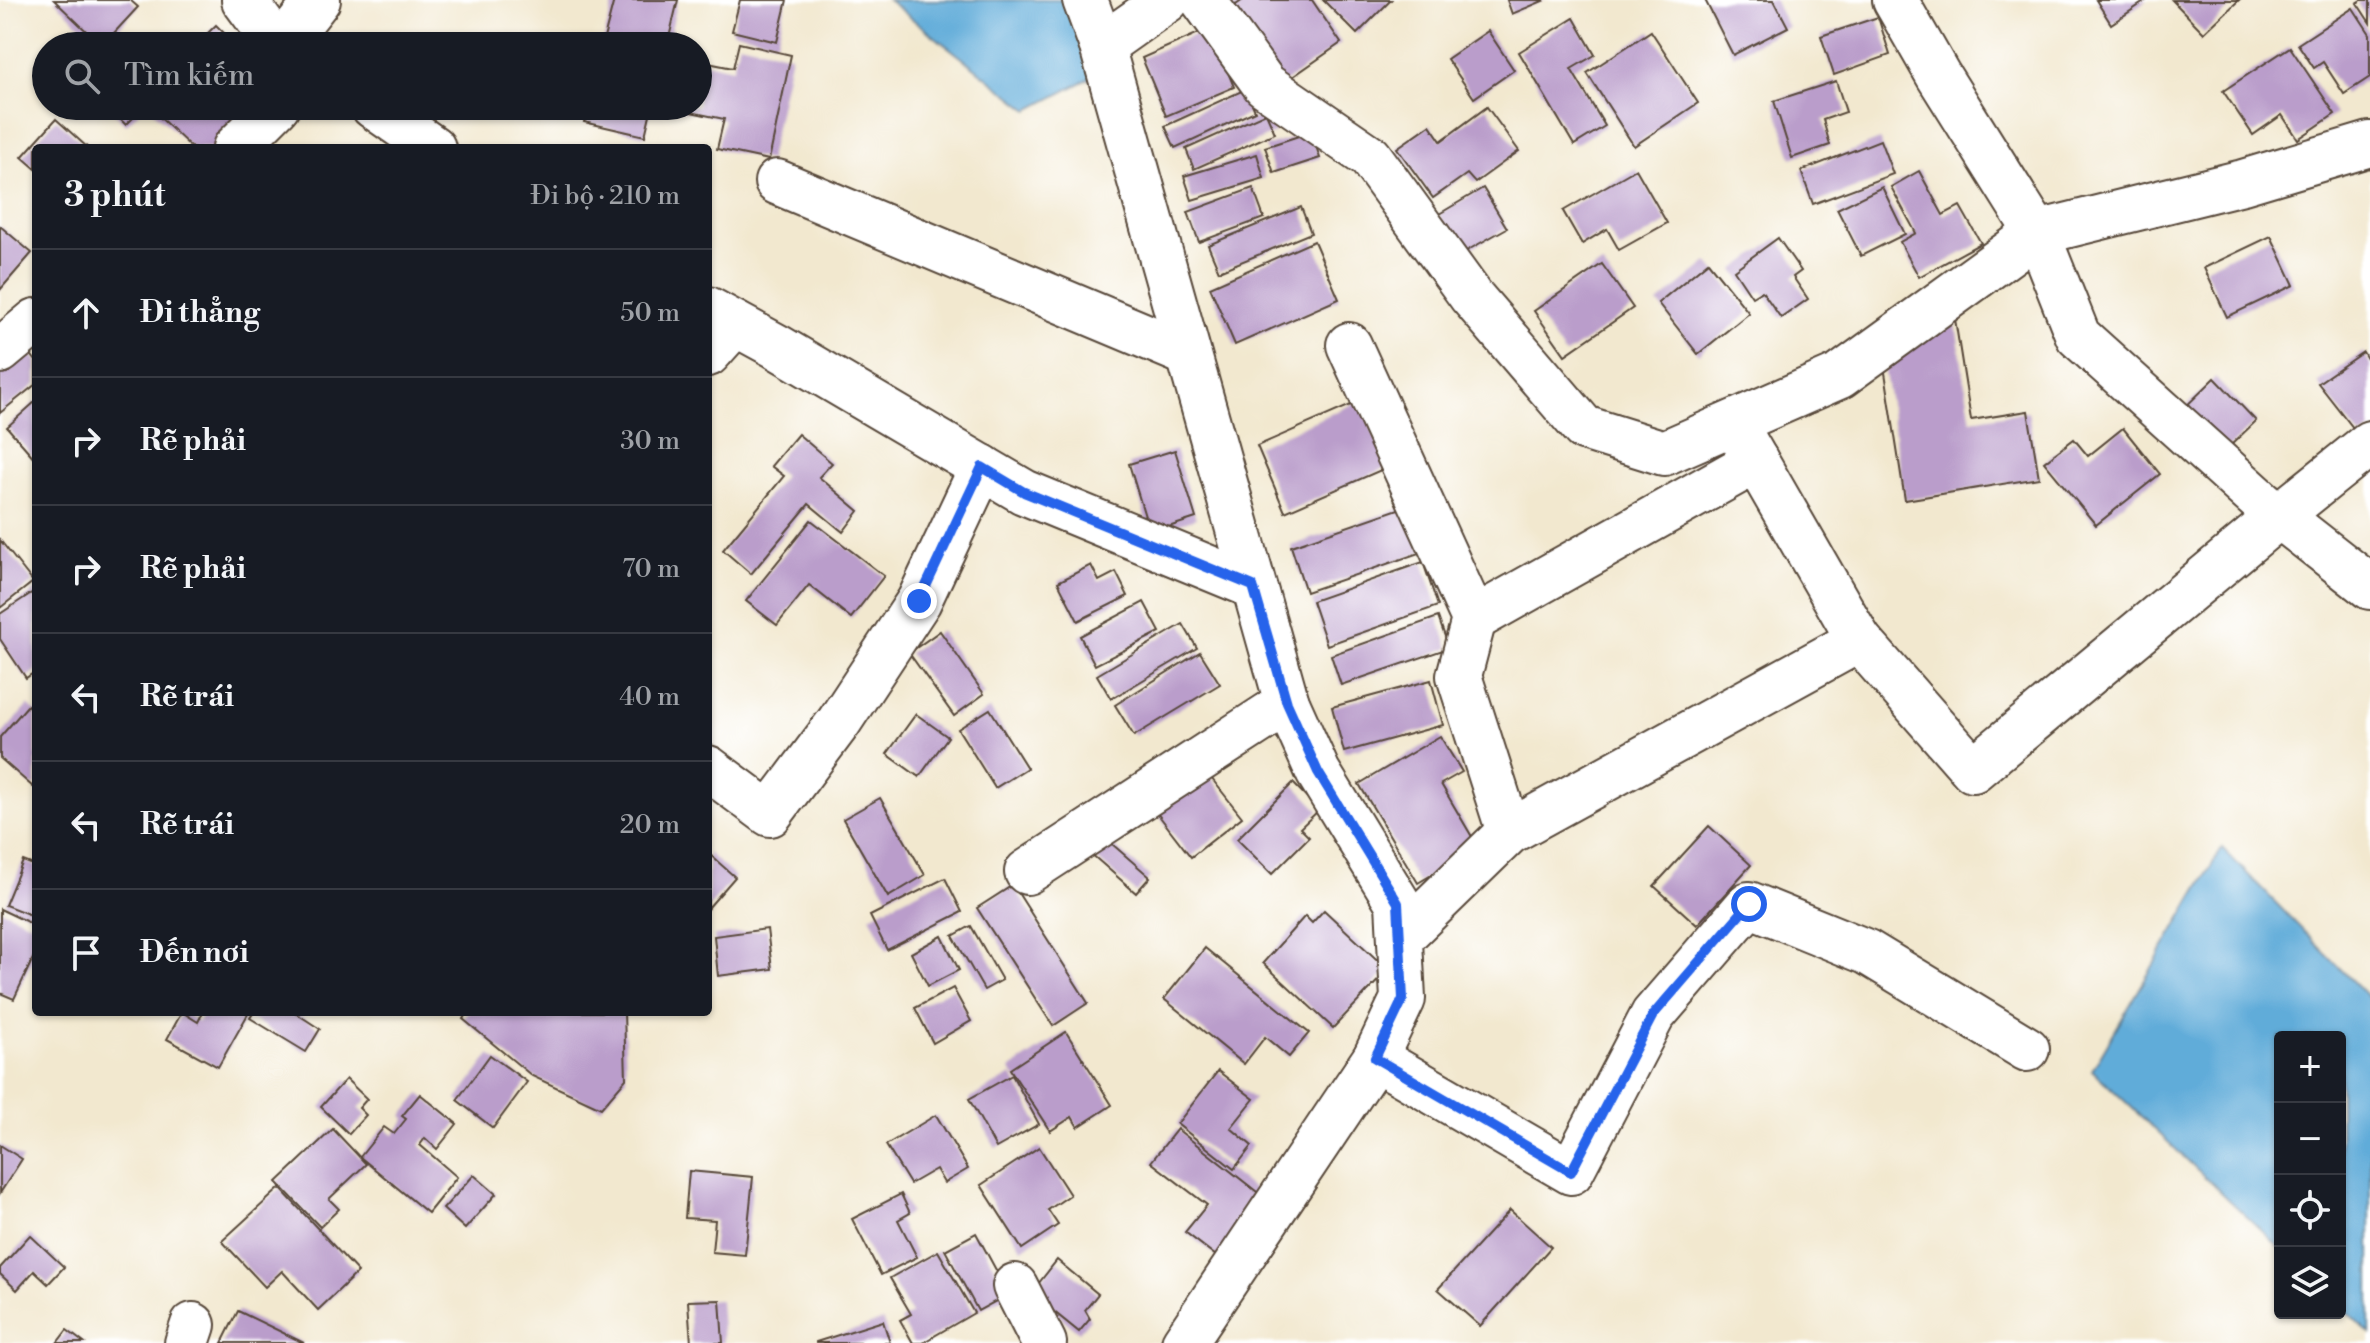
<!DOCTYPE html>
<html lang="vi">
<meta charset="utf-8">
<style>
body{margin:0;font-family:"Libre Bodoni",serif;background:#20242c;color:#f1f3f6}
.controls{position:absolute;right:24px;bottom:24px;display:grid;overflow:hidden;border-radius:8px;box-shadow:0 2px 6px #0004}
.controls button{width:72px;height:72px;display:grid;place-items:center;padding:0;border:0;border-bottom:2px solid #363941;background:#171b24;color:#f1f3f6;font:40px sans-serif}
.stop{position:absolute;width:24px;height:24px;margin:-18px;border:6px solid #2563eb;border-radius:50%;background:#fff}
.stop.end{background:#2563eb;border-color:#fff;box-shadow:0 2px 8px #0008}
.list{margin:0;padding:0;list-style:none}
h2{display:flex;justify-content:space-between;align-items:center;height:104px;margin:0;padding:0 32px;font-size:34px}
h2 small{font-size:26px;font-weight:400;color:#9ea1a6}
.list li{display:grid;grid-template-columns:52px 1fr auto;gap:24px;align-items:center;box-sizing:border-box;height:128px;padding:0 32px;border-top:2px solid #363941}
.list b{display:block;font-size:30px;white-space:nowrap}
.list em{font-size:26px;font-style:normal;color:#9ea1a6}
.icon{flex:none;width:44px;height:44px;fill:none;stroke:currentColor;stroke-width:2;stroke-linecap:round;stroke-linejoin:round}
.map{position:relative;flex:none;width:2370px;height:1343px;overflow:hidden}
.search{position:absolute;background:#171b24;box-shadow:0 2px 6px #0004;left:32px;top:32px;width:680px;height:88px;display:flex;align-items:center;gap:20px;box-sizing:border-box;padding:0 28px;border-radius:44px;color:#9ea1a6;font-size:30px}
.panel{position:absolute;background:#171b24;box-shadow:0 2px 6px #0004;left:32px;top:144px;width:680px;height:872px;border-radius:8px}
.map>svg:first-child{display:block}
</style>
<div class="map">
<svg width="2370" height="1343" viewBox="0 0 2370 1343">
<rect width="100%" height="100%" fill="#fff"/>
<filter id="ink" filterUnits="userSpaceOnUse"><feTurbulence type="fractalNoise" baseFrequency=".0125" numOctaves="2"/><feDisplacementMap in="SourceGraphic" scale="16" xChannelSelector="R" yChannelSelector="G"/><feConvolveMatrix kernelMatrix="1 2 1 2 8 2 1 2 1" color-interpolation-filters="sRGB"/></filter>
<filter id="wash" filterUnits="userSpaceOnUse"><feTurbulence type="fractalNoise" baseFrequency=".006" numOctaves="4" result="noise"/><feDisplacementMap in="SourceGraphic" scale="32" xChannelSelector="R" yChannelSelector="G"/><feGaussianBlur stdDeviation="1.8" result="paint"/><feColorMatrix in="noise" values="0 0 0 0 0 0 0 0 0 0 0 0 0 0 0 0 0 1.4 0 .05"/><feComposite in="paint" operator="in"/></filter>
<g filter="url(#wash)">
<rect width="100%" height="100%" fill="#f2e8cf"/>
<g fill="#61acd9" stroke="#4e6b7c" stroke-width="2">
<polygon points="888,0 1063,0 1094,76 1029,110"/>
<polygon points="2222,848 2370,999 2370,1334 2340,1305 2340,1037 2280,1037 2280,1248 2092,1070"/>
</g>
<g id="blocks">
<g fill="#ba9dcb">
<polygon points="54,0 130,0 138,7 102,46"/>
<polygon points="614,0 678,0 667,46 602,46"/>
<polygon points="740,0 787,0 777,42 732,31"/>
<polygon points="1243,0 1312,0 1341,43 1278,87 1226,12"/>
<polygon points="1323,0 1391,0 1357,34"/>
<polygon points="1507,0 1545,0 1512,14"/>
<polygon points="1705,0 1774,0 1788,27 1733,55"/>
<polygon points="2096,0 2147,0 2111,24"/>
<polygon points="2172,0 2239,0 2204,33"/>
<polygon points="2362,0 2370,0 2370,23 2357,3"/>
<polygon points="2353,8 2370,34 2370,77 2344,94 2323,62 2314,68 2298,44"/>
<polygon points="1878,17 1890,55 1834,75 1821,36"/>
<polygon points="1574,18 1595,55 1571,69 1605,126 1574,145 1519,52"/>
<polygon points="216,25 237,46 195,46"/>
<polygon points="1210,28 1234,87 1166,116 1142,58"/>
<polygon points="1488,31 1514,70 1474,98 1447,59"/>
<polygon points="1651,31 1698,103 1634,146 1587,73"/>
<polygon points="739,43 791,55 769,160 717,149 724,119 667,107 698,106 698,61 733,68"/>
<polygon points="2290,47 2335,114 2298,139 2282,115 2253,135 2223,91"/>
<polygon points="1836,81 1846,112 1823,120 1830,145 1792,158 1774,101"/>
<polygon points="1246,89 1255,111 1175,148 1165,126"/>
<polygon points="107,106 139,106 142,109 126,125"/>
<polygon points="154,106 238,106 232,113 246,126 225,148 192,148 151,109"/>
<polygon points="588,106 652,106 645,136 584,122"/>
<polygon points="1487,107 1519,151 1475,183 1467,174 1433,198 1397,148 1430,125 1441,141"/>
<polygon points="1266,113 1275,133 1194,169 1186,149"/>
<polygon points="56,119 88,148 36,148 36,169 22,157"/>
<polygon points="1311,132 1320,158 1274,173 1265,147"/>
<polygon points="1880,140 1893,174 1813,204 1801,171"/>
<polygon points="1257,154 1264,178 1192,200 1184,176"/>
<polygon points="1636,169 1667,223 1619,250 1607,229 1582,244 1563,211"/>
<polygon points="1919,171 1943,215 1960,206 1981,243 1919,277 1900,242 1916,233 1891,187"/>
<polygon points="1882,187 1905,234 1861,256 1837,209"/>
<polygon points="1253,188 1264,218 1199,242 1188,212"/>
<polygon points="1483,188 1507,228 1461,254 1439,214"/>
<polygon points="1301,207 1311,233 1219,271 1208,245"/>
<polygon points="0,226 32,253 0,290"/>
<polygon points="2271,236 2294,285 2227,317 2204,268"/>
<polygon points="1778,238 1801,271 1793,277 1808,299 1781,318 1762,291 1752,297 1734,270"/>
<polygon points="1314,241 1339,299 1235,345 1210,287"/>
<polygon points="1708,262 1749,313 1698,354 1658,303"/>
<polygon points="1602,264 1633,308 1565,355 1534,311"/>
<polygon points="1955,319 1971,420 2028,411 2039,478 1905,500 1884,366"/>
<polygon points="26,348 36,361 36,384 0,413 0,369"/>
<polygon points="2363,352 2370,364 2370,430 2361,438 2318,383"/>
<polygon points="2215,378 2256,421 2228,448 2178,414"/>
<polygon points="36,401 36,460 7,427"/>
<polygon points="1360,401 1388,467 1285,512 1257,446"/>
<polygon points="2123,428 2160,474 2096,525 2044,462 2074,439 2088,456"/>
<polygon points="798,434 832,463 819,477 859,511 843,532 809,504 751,574 723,550 784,476 771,466"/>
<polygon points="1175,450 1196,518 1150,533 1129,464"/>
<polygon points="1407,506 1422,552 1306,592 1291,546"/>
<polygon points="811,520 884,576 851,618 809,585 777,625 746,601"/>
<polygon points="0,540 33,582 0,608"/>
<polygon points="1423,562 1438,606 1327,645 1312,601"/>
<polygon points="1091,565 1099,581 1116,572 1128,596 1078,621 1058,582"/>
<polygon points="36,590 36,671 26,678 0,639 0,614"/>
<polygon points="1144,602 1160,632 1095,665 1080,636"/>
<polygon points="1438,617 1449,648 1341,685 1331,655"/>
<polygon points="1183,624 1197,648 1111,699 1097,675"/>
<polygon points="940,631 984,694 954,716 909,653"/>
<polygon points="1200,652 1220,684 1134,736 1115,705"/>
<polygon points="1431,680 1443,725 1344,752 1332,707"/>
<polygon points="28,705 36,712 36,783 33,787 0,758 0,737"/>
<polygon points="990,709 1027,768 995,788 958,729"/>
<polygon points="916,714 948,737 919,777 887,754"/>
<polygon points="1440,736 1462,772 1441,784 1478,847 1418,883 1359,784"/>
<polygon points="1208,774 1242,817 1191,857 1157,813"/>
<polygon points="1293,783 1319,810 1300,828 1309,837 1272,874 1237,839"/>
<polygon points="880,798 925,875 888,897 843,819"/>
<polygon points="1709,826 1751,865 1697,925 1654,886"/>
<polygon points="1104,837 1150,877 1136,893 1090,853"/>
<polygon points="708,853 735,877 708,908"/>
<polygon points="23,861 36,866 36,917 5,905"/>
<polygon points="945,878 962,912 887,950 870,916"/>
<polygon points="1013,885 1088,1003 1053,1026 977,908"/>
<polygon points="0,909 36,926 36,952 14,999 0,993"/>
<polygon points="1324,910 1388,970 1333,1028 1263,963 1305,916 1312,923"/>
<polygon points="971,926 1002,980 984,990 953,936"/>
<polygon points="767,929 772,969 718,976 714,936"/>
<polygon points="942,936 959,970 928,986 911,953"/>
<polygon points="1205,948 1309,1033 1289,1057 1265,1037 1244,1064 1164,999"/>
<polygon points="953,988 971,1021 933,1043 915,1008"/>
<polygon points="182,1012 198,1022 203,1012 244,1012 248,1014 218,1067 167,1039"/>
<polygon points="254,1012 294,1012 320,1029 306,1052 250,1018"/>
<polygon points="468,1012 624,1012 626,1079 601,1108 532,1076 463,1019"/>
<polygon points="1066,1032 1112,1105 1078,1127 1072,1117 1050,1131 1010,1069"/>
<polygon points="490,1055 527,1082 493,1128 457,1100"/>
<polygon points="1218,1071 1254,1099 1231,1128 1252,1146 1234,1169 1177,1124"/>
<polygon points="1012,1075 1039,1124 996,1148 969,1099"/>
<polygon points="346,1079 367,1099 359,1108 366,1115 349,1134 321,1107"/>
<polygon points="420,1094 457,1124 437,1149 425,1138 420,1145 457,1177 428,1213 360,1157 384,1127 394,1134 406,1119 402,1116"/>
<polygon points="936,1115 968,1169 944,1183 936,1169 910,1184 886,1145"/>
<polygon points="333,1129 366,1164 329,1199 339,1209 320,1227 277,1182"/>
<polygon points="1177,1129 1271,1203 1224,1262 1185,1232 1207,1205 1151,1162"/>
<polygon points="0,1145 22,1159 0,1193"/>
<polygon points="1039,1147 1070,1195 1048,1210 1058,1225 1022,1249 981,1185"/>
<polygon points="689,1171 753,1177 745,1255 712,1252 715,1220 685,1218"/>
<polygon points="474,1175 496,1194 465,1229 443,1209"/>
<polygon points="280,1188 358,1272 318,1310 282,1271 265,1287 222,1241"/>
<polygon points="901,1194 910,1213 898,1220 917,1257 881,1275 852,1219"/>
<polygon points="1510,1210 1551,1247 1480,1326 1438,1289"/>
<polygon points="976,1233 1009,1294 978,1311 945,1250"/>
<polygon points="30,1235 64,1267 48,1284 34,1271 17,1290 0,1274 0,1268"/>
<polygon points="938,1251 974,1313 922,1343 913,1343 900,1320 911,1314 890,1278"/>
<polygon points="1057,1260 1098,1294 1085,1310 1090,1319 1079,1332 1031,1293"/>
<polygon points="720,1300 723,1343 691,1343 688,1301"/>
<polygon points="238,1311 304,1343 222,1343"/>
<polygon points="883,1321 890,1343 816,1343 816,1342"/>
<polygon points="67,1330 84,1343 57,1343"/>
</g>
</g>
</g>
<g filter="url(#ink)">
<use href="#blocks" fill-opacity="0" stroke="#564639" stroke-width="2"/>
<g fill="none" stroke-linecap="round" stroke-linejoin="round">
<defs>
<g id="minor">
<polyline points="244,0 278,46"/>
<polyline points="1085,0 1102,46 1287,703 1318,772 1398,903 1403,999 1375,1058 1184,1343"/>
<polyline points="1203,0 1265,85 1370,157 1471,296 1584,428 1664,453 1840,376 2037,233 2243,182 2370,144"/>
<polyline points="1895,0 1938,75 2037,233 2078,336 2263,503 2370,587"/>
<polyline points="282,46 318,0"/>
<polyline points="1102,46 1167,0"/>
<polyline points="373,106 433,148"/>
<polyline points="235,148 277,106"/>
<polyline points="777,182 1188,354"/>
<polyline points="708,309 776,346 1024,492 1253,586"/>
<polyline points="1349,345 1474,619 1459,676 1509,832"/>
<polyline points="0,351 36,321"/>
<polyline points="708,354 735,324"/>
<polyline points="1734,423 1859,640 1973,770 2279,516 2370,443"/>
<polyline points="1474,619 1756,461"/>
<polyline points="708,768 770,814 839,722 919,601 982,467"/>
<polyline points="1027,872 1287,703"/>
<polyline points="1400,938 1509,832 1859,640"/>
<polyline points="1375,1058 1571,1172 1653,1015 1749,904 1867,952 2027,1049"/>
<polyline points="1015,1286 1044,1343"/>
<polyline points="187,1343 193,1325"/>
</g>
</defs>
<use href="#minor" stroke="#564639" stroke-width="48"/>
<use href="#minor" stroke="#fff" stroke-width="44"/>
</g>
</g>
<g fill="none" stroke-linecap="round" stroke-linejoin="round" filter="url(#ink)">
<polyline stroke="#2563eb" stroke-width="10" points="919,601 982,467 1024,492 1253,586 1287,703 1318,772 1398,903 1403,999 1375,1058 1571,1172 1653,1015 1749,904"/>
</g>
</svg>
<div class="controls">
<button>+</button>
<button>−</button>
<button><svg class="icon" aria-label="locate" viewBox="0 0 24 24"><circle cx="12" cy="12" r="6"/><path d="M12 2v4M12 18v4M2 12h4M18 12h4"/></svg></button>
<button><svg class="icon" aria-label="layers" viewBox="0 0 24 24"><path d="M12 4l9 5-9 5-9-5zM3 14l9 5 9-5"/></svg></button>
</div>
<div class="stop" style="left:1749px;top:904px"></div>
<div class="stop end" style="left:919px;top:601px"></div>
<div class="search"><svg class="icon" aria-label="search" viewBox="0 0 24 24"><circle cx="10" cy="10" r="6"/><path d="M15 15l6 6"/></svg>Tìm kiếm</div>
<section class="panel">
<h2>3 phút<small>Đi bộ · 210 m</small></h2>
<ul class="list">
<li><svg class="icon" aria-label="ahead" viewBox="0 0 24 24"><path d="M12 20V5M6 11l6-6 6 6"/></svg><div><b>Đi thẳng</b></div><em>50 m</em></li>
<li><svg class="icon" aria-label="right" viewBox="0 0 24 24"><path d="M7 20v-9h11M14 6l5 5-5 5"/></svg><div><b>Rẽ phải</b></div><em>30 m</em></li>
<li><svg class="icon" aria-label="right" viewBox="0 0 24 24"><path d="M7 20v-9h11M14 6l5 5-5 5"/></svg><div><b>Rẽ phải</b></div><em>70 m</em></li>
<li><svg class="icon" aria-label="left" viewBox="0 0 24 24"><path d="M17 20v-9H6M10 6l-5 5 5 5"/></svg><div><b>Rẽ trái</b></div><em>40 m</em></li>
<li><svg class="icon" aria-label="left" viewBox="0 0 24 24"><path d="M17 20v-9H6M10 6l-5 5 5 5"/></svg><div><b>Rẽ trái</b></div><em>20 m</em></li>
<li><svg class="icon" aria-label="arrive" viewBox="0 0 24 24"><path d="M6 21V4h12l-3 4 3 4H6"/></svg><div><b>Đến nơi</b></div></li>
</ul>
</section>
</div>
